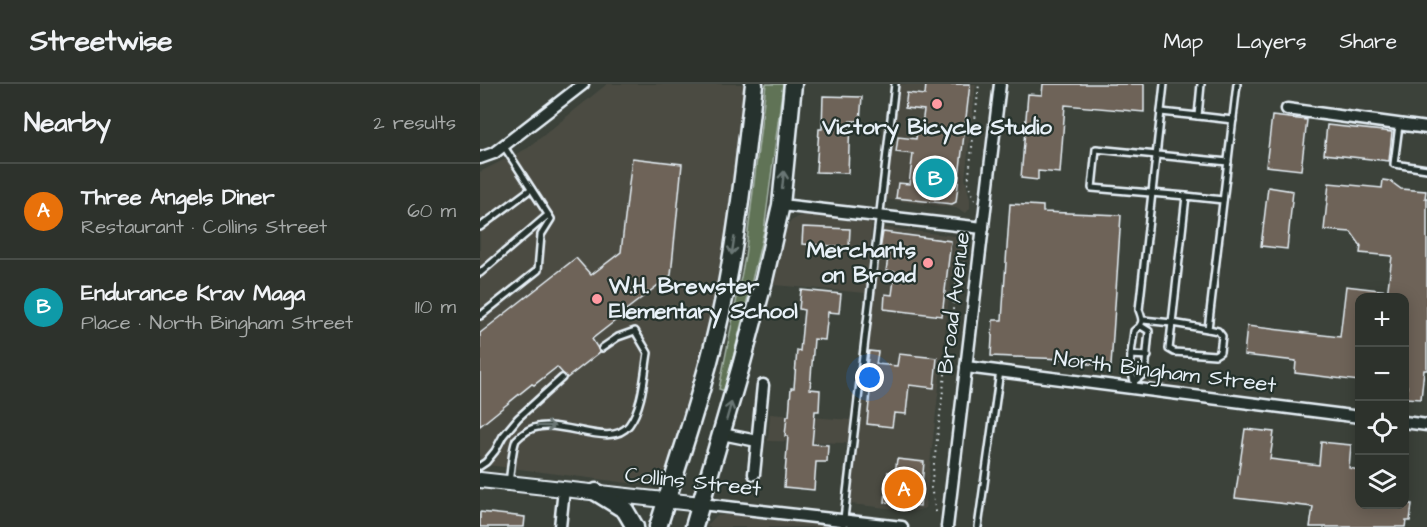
<!DOCTYPE html>
<meta charset="utf-8">
<style>
body{margin:0;font-family:"Architects Daughter",sans-serif;background:#353a34;color:#f1f3f6}
.controls{position:absolute;right:18px;bottom:18px;display:grid;overflow:hidden;border-radius:12px;box-shadow:0 3px 15px #0003}
.controls button{width:54px;height:54px;display:grid;place-items:center;padding:0;border:0;border-bottom:2px solid #484d48;background:#2d322c;color:#f1f3f6;font:30px sans-serif}
.you{position:absolute;left:390px;top:294px;width:21px;height:21px;margin:-15px;border:4px solid #fff;border-radius:50%;background:#1a73e8;box-shadow:0 0 0 9px #1a73e833}
.badge{display:grid;place-items:center;width:39px;height:39px;border-radius:50%;background:#ff9aa2;color:#fff;font-size:20px;font-weight:700}
.pin{position:absolute;translate:-50% -50%;border:3px solid #fff;box-shadow:0 2px 6px #0006}
.list{margin:0;padding:0;list-style:none}
h2{display:flex;justify-content:space-between;align-items:center;height:78px;margin:0;padding:0 24px;font-size:26px}
h2 small{font-size:20px;font-weight:400;color:#a7aaa9}
.list li{display:grid;grid-template-columns:39px 1fr auto;gap:18px;align-items:center;box-sizing:border-box;height:96px;padding:0 24px;border-top:2px solid #484d48}
.list b{display:block;font-size:22px;white-space:nowrap}
.list p{margin:0;font-size:20px;white-space:nowrap;color:#a7aaa9}
.list em{font-size:20px;font-style:normal;color:#a7aaa9}
.icon{flex:none;width:33px;height:33px;fill:none;stroke:currentColor;stroke-width:2;stroke-linecap:round;stroke-linejoin:round}
.map{position:relative;flex:none;width:947px;height:443px;overflow:hidden}
header{display:flex;align-items:center;gap:36px;box-sizing:border-box;height:84px;padding:0 30px;background:#2d322c;border-bottom:2px solid #484d48}
header strong{font-size:28px}
nav{display:flex;gap:33px;margin-inline-start:auto;font-size:21px}
main{display:flex}
aside{flex:1;background:#2d322c}
.map>svg:first-child{display:block}
</style>
<header>
<strong>Streetwise</strong>
<nav><a>Map</a><a>Layers</a><a>Share</a></nav>
</header>
<main>
<aside>
<h2>Nearby<small>2 results</small></h2>
<ul class="list">
<li><span class="badge" style="background:#e8710a">A</span><div><b>Three Angels Diner</b><p>Restaurant · Collins Street</p></div><em>60 m</em></li>
<li><span class="badge" style="background:#0f9aa8">B</span><div><b>Endurance Krav Maga</b><p>Place · North Bingham Street</p></div><em>110 m</em></li>
</ul>
</aside>
<div class="map">
<svg width="947" height="443" viewBox="0 0 947 443">
<rect width="100%" height="100%" fill="#3c423a"/>
<filter id="ink" filterUnits="userSpaceOnUse"><feTurbulence type="fractalNoise" baseFrequency=".0167" numOctaves="2"/><feDisplacementMap in="SourceGraphic" scale="12" xChannelSelector="R" yChannelSelector="G"/><feConvolveMatrix kernelMatrix="1 2 1 2 8 2 1 2 1" color-interpolation-filters="sRGB"/></filter>
<g filter="url(#ink)">
<g fill="#4b4c43">
<polygon points="127,0 265,0 243,170 225,260 194,363 185,387 168,398 156,400 0,380 0,88 48,64"/>
<polygon points="418,0 496,0 485,94 490,115 490,124 486,129 476,124 404,115"/>
<polygon points="327,131 392,139 386,209 294,201 306,144 311,137 320,132"/>
<polygon points="400,143 475,152 484,147 487,149 484,168 472,188 445,424 435,427 370,420"/>
<polygon points="290,330 371,336 368,359 288,357"/>
<polygon points="251,430 267,430 357,440 357,443 226,443 236,432"/>
</g>
<polygon fill="#607356" stroke="#a4b2a7" stroke-width="1.5" points="286,0 303,0 284,147 245,307 239,305 265,173"/>
<g fill="#6e6458" stroke="#e8f1f8" stroke-width="1.5">
<polygon points="446,0 490,0 476,118 472,120 416,114 418,99 429,100 433,70 416,68 418,53 436,55 437,48 441,48 444,26 425,24 427,9 445,11"/>
<polygon points="563,0 664,0 664,28 585,21 580,89 558,87 558,96 541,94 548,10 562,11"/>
<polygon points="343,12 382,13 380,37 370,37 368,89 336,88 339,45 342,45"/>
<polygon points="792,32 827,36 821,86 786,82"/>
<polygon points="847,41 912,48 909,77 844,70"/>
<polygon points="152,74 202,80 191,191 133,236 135,237 112,255 120,268 87,294 77,283 54,301 52,300 0,342 0,249 96,174 111,191 141,168"/>
<polygon points="903,96 910,97 921,105 946,107 945,114 947,114 947,286 944,286 941,315 926,314 927,302 924,302 924,213 879,213 879,297 815,289 816,277 764,271 767,242 860,253 866,202 908,207 907,212 912,172 880,169 881,162 871,148 844,146 849,99 902,104"/>
<polygon points="788,103 813,107 807,165 781,162"/>
<polygon points="530,120 563,122 563,128 641,131 631,282 608,280 608,276 511,272 513,236 522,236"/>
<polygon points="323,143 370,145 369,163 322,160"/>
<polygon points="403,148 471,157 462,232 404,225 405,210 412,211 415,188 406,187 409,167 400,166"/>
<polygon points="321,206 361,210 359,229 348,228 345,256 334,255 330,305 340,306 339,327 335,327 332,360 348,361 347,378 336,378 334,406 304,403 308,352 305,352 307,332 309,332 311,304 314,304 317,266 320,267 324,226 319,225"/>
<polygon points="389,267 398,268 396,280 417,282 419,270 457,274 454,304 429,301 426,330 414,329 412,343 387,340 391,297 385,296"/>
<polygon points="765,345 794,348 790,375 839,381 841,358 871,361 869,384 879,386 879,420 932,420 930,437 926,437 925,443 830,443 833,423 755,414"/>
<polygon points="417,375 444,378 440,422 405,418 408,388 415,390"/>
<polygon points="0,428 45,433 44,443 0,443"/>
</g>
<g fill="none" stroke-linecap="round" stroke-linejoin="round">
<defs>
<g id="service">
<polyline points="721,0 718,32 753,36"/>
<polyline points="681,28 718,32"/>
<polyline points="919,41 914,80 947,85"/>
<polyline points="706,112 612,104 616,65 748,78"/>
<polyline points="0,143 51,105"/>
<polyline points="0,189 68,131"/>
<polyline points="0,232 58,186 61,151 71,135 23,61"/>
<polyline points="663,236 692,239 689,265 694,268 735,271 740,268 742,252 738,247 728,245 757,0"/>
<polyline points="728,245 692,239 706,112 743,116"/>
<polyline points="651,271 668,272"/>
<polyline points="656,296 665,289 669,247 661,242"/>
<path d="M655,304C655,296 652,293 651,286C649,274 653,259 654,247C664,240 663,236 659,226L684,0"/>
<polyline points="0,382 6,378 15,367 23,352 38,334 82,294"/>
<path d="M29,398C31,387 32,365 36,356C37,355 42,350 43,350C71,325 128,369 149,341C163,322 164,292 168,269L155,247L138,253L122,264"/>
<polyline points="363,443 415,0"/>
<polyline points="498,443 520,287"/>
</g>
<g id="minor">
<polyline points="807,25 947,44"/>
<polyline points="0,74 14,69 103,0"/>
<polyline points="301,121 503,144"/>
<polyline points="486,283 880,333"/>
<polyline points="924,338 947,341"/>
<polyline points="242,350 277,357"/>
<polyline points="274,390 283,301"/>
<polyline points="221,420 422,443"/>
<polyline points="80,443 84,405"/>
<polyline points="467,443 520,0"/>
</g>
<polyline id="tertiary" points="0,396 221,420"/>
<g id="primary">
<polyline points="116,408 145,426 155,443"/>
<path d="M178,443C203,364 230,286 246,205C259,137 266,68 274,0"/>
<polyline points="214,443 261,282 284,196 301,121 313,0"/>
</g>
</defs>
<use href="#service" stroke="#e8f1f8" stroke-width="10"/>
<use href="#minor" stroke="#e8f1f8" stroke-width="15"/>
<use href="#tertiary" stroke="#e8f1f8" stroke-width="18"/>
<use href="#primary" stroke="#e8f1f8" stroke-width="21"/>
<g stroke="#e8f1f8" stroke-width="2" stroke-dasharray="1.5 4.5" stroke-linecap="butt">
<polyline points="495,116 488,100 499,0"/>
<polyline points="456,428 451,404 477,193 486,174"/>
</g>
<use href="#service" stroke="#26332d" stroke-width="5"/>
<use href="#minor" stroke="#26332d" stroke-width="10"/>
<use href="#tertiary" stroke="#26332d" stroke-width="14"/>
<use href="#primary" stroke="#26332d" stroke-width="16"/>
</g>
<defs><path id="oneway-shaft" d="M-6 0H5M1.5-3L5.5 0L1.5 3" fill="none" stroke-width="1.6" stroke-linecap="round" stroke-linejoin="round" transform="scale(1.5)"/></defs>
<g stroke="#6a7674">
<use href="#oneway-shaft" transform="translate(303 96) rotate(-84)"/>
<use href="#oneway-shaft" transform="translate(253 162) rotate(99)"/>
<use href="#oneway-shaft" transform="translate(249 327) rotate(-74)"/>
<use href="#oneway-shaft" transform="translate(66 342) rotate(1)"/>
</g>
</g>
<g fill="#ff9aa2" stroke="#26332d" stroke-width="2">
<circle cx="457" cy="20" r="6"/>
<circle cx="448" cy="179" r="6"/>
<circle cx="117" cy="215" r="6"/>
</g>
<g text-anchor="middle" dominant-baseline="central" stroke-width="4.5" stroke-linejoin="round" paint-order="stroke">
<g font-size="22" font-weight="bold" fill="#e8f1f8" stroke="#26332d">
<text x="457" y="43">Victory Bicycle Studio</text>
<text x="436" y="166" text-anchor="end">Merchants<tspan x="436" dy="25">on Broad</tspan></text>
<text x="129" y="202" text-anchor="start">W.H. Brewster<tspan x="129" dy="25">Elementary School</tspan></text>
</g>
<g font-size="22" fill="#e8f1f8" stroke="#26332d">
<text transform="translate(474 219) rotate(-83)">Broad Avenue</text>
<text transform="translate(685 288) rotate(7)">North Bingham Street</text>
<text transform="translate(213 398) rotate(6)">Collins Street</text>
</g>
</g>
</svg>
<div class="controls">
<button>+</button>
<button>−</button>
<button><svg class="icon" aria-label="locate" viewBox="0 0 24 24"><circle cx="12" cy="12" r="6"/><path d="M12 2v4M12 18v4M2 12h4M18 12h4"/></svg></button>
<button><svg class="icon" aria-label="layers" viewBox="0 0 24 24"><path d="M12 4l9 5-9 5-9-5zM3 14l9 5 9-5"/></svg></button>
</div>
<div class="you"></div>
<div class="pin badge" style="left:424px;top:405px;background:#e8710a">A</div>
<div class="pin badge" style="left:455px;top:94px;background:#0f9aa8">B</div>
</div>
</main>
